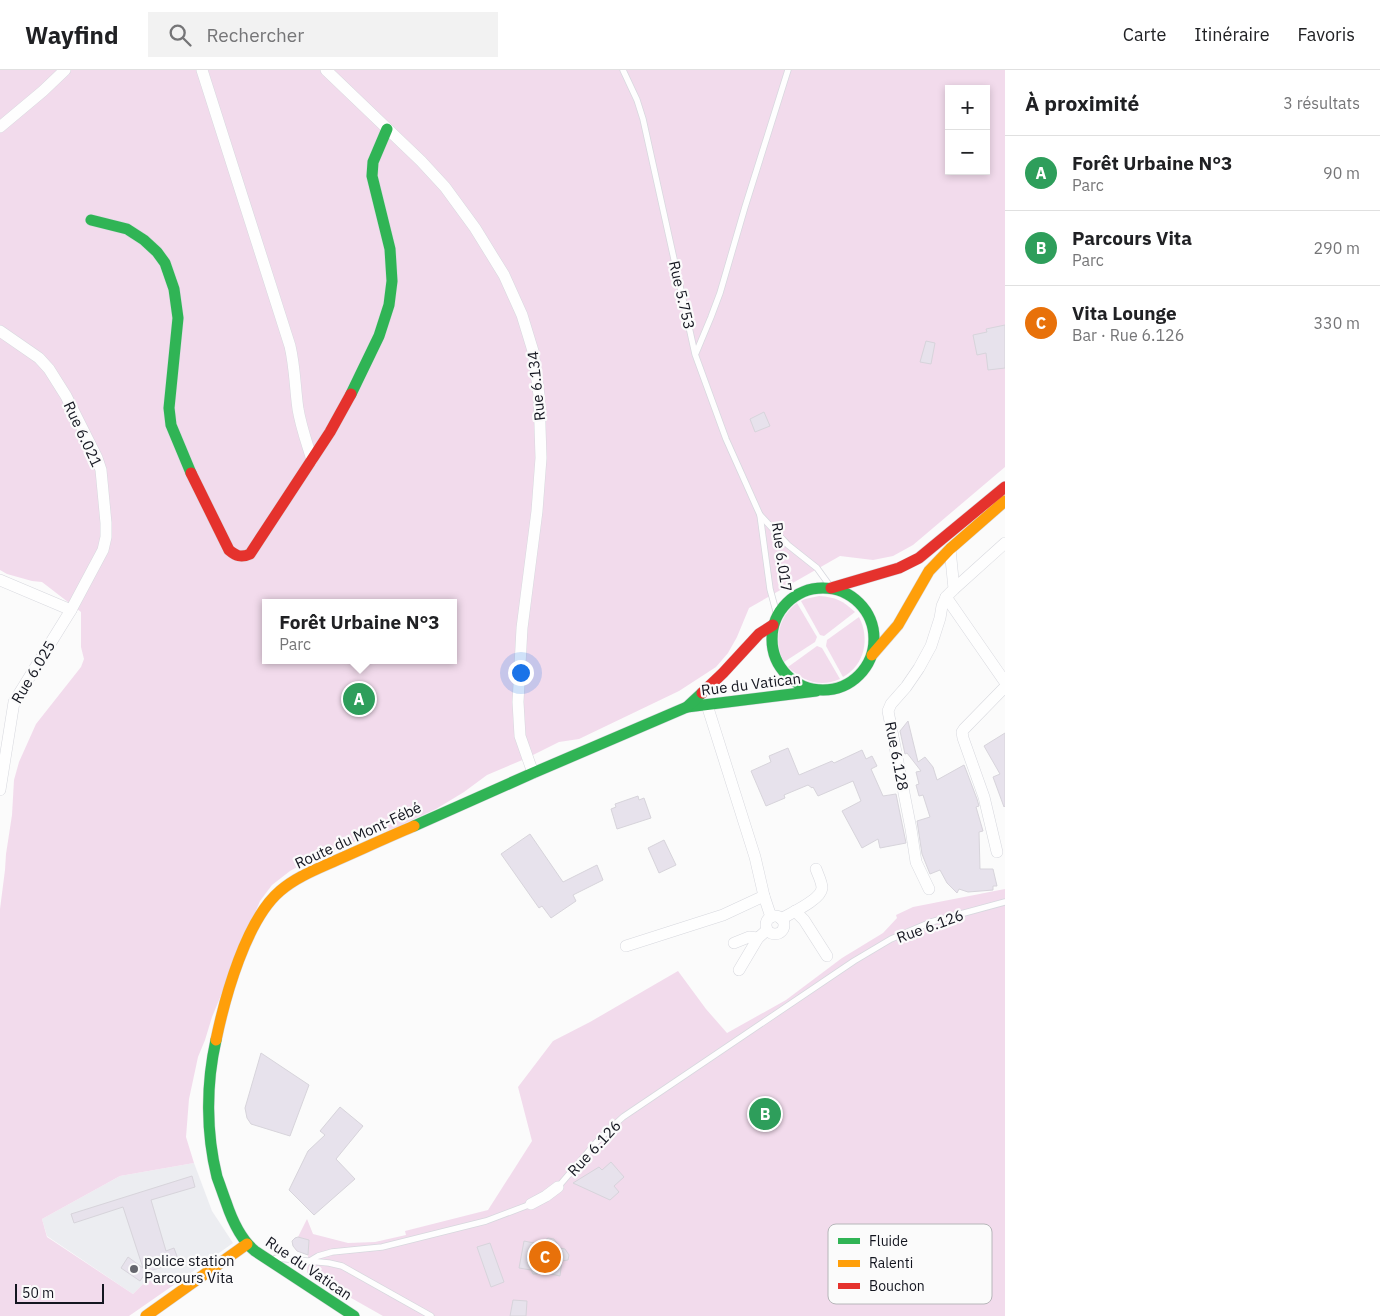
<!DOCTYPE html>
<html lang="fr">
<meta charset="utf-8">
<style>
body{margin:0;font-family:"IBM Plex Sans",sans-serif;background:#f2f2f2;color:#202124}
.controls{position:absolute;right:15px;top:15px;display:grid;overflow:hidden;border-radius:0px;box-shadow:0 2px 8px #0003}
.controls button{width:45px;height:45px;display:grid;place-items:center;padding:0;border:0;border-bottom:1px solid #e0e0e0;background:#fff;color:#202124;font:25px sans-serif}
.scale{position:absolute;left:15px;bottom:12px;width:89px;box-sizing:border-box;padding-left:5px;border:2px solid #141620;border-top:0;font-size:14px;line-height:18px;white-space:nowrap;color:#141620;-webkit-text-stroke:4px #fbfbfb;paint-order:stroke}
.you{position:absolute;left:520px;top:602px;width:18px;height:18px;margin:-12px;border:4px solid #fff;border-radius:50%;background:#1a73e8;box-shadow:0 0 0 8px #1a73e833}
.badge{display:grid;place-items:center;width:32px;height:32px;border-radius:50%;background:#65666d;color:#fff;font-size:16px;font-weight:700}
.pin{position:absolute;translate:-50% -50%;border:2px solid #fff;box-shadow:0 1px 5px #0006}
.popup{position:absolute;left:262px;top:529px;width:195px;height:65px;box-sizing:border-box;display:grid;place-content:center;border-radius:0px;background:#fff;filter:drop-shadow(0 1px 4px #0005);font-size:16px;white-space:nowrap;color:#757577}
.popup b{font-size:19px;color:#202124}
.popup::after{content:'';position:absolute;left:50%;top:100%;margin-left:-10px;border:10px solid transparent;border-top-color:#fff}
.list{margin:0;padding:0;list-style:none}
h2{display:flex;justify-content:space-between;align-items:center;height:65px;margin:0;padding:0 20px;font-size:21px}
h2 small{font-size:16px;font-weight:400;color:#757577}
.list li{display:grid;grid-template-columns:32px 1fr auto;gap:15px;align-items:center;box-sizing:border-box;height:75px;padding:0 20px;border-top:1px solid #e0e0e0}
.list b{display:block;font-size:19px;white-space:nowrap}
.list p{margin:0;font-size:16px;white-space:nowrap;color:#757577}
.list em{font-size:16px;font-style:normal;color:#757577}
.icon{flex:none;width:28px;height:28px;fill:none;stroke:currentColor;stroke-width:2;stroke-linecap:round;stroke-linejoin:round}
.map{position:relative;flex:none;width:1005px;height:1246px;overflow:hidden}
header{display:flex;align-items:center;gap:30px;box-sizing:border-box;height:70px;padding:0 25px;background:#fff;border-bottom:1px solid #e0e0e0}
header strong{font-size:24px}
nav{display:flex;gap:28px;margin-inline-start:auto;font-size:18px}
.search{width:350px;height:45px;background:#f2f2f2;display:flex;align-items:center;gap:12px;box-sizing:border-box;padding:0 18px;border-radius:0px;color:#757577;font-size:19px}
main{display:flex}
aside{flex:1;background:#fff}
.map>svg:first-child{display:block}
</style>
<header>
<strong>Wayfind</strong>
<div class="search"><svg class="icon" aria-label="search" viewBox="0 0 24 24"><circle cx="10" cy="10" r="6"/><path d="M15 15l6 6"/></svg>Rechercher</div>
<nav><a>Carte</a><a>Itinéraire</a><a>Favoris</a></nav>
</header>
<main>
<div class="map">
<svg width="1005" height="1246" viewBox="0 0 1005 1246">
<rect width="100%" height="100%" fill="#fbfbfb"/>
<polygon fill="#ecedf1" points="194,1093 212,1141 233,1173 178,1212 146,1211 133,1224 47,1166 42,1149 120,1106"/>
<g fill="#f2dbec" fill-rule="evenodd">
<path d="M0,0H1005V397L913,475L893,486L873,490L840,486L749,538L737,567L728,583L716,597L679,621L579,669L559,672L527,688L487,705L464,722L436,739L395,758L366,767L310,790L290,801L272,815L260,831L212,947L205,970L198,987L189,1029L186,1067L194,1093L120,1106L42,1149L47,1167L133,1224L146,1211L178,1212L129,1246H0V839L5,800L6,784L12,745L14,710L19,692L36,654L81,597L84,589L81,577V542L42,512L32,511L7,504L0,500ZM949,19H986V101H949ZM265,533H453V590H265Z"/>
<path d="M819,526C836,527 843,531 855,542L824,566L820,565L801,531L805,529Z"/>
<path d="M797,533L817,567L815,572L784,592C773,572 778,547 797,533Z"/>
<path d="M859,547C870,568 865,595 843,607L826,576L827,570Z"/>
<path d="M817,576L822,578L840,609C820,618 803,611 788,597Z"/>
<polygon points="1005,819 1005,1246 383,1246 307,1203 309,1170 298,1167 307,1149 313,1164 348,1173 375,1172 406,1165 405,1161 488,1140 532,1071 518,1017 553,971 590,952 678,901 706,939 727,963 786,930 842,888 883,863 897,848 896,845 913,837"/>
</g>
<g fill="#e7e2ec" stroke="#d7d4db">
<polygon points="1005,255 1005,298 988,300 986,283 977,285 973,265 987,262 986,259"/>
<polygon points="926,271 935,273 931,294 920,292"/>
<polygon points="764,342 770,356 755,362 750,349"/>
<polygon points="908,651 918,692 925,687 933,697 937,710 964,695 966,700 977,729 979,736 976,737 983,761 979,762 980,799 993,799 997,816 993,816 993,820 968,822 959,819 957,823 947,813 940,800 930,804 922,784 917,751 930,747 923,725 919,726 916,715 919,714 916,702 921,701 907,683 905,684 900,661"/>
<polygon points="1005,663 1005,736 1004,737 993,707 1000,704 984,676"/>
<polygon points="788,678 799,705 832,691 834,693 862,680 866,689 872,686 877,696 871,699 883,726 896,724 906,773 880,778 878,769 862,778 842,741 861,731 853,711 818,726 813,717 812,718 808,715 784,725 785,728 766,736 751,701 771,692 769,686"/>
<polygon points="638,726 639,730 644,728 651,748 617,759 611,739 616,737 615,734"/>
<polygon points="530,764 563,812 597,795 603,810 573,825 576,831 551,848 542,836 539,838 501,784"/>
<polygon points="664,770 676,795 659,803 648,778"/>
<polygon points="261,983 309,1015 290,1066 251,1054 247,1048 245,1038"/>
<polygon points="340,1037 363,1056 336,1089 355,1109 314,1145 289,1120 308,1081 325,1065 320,1061"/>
<polygon points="611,1092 624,1107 614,1116 619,1122 610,1130 573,1113 599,1097 602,1100"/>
<polygon points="192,1106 195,1117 151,1130 166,1181 174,1178 179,1192 146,1202 140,1211 121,1198 128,1187 143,1198 123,1137 74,1153 71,1144"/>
<polygon points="298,1167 309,1170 308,1185 297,1181 293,1176 292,1171 295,1168"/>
<polygon points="548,1168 554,1169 560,1178 565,1179 569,1185 568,1190 562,1191 560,1206 551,1204 546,1198 537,1204 533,1204 531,1200 519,1198 524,1171 539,1174"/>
<polygon points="490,1173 504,1212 491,1217 477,1177"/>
<polygon points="513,1230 527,1231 526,1246 510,1246"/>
</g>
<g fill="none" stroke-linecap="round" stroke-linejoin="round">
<defs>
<g id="lane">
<polyline points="623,0 637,30 643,49 695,284 726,369 760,445 788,475 817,498 830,516"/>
<polyline points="696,283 711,247 720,223 745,137 788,0"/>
<polyline points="760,445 770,519 777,545"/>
<polyline points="558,1117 600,1068 623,1047 854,891 891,869 931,852 1005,832"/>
<polyline points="276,1188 329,1193 342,1196 431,1246"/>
<polyline points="308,1192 318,1186 332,1182 382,1177 486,1151 531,1134"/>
</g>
<g id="street">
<path d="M202,0L290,276C295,297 295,318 298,339C301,357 307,373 312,390"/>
<polyline points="326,0 421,91 445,117 475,158 504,205 522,245 533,281 539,325 541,388 537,441 522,558 518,632 520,666 533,703"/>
<polyline points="0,57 43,21 65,0"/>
<polyline points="0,261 39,288 49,299 66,326 97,388 101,400 106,453 106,467 103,480 71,540 14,632 0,720"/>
<polyline points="0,510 71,540"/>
<polyline points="954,519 1005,473"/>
<polyline points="946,527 1005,612"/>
<polyline points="707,635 755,787 764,826 771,847"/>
<polyline points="997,782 984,727 963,668 962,662 964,659 1005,617"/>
<polyline points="929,819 916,792 911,759 888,641 891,634 906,617 919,598 931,576 940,548 942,536 946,527 954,519 950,479"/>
<polyline points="795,841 804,850 827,886"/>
<circle cx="775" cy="855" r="9"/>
<path d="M781,849C791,843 821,830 822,818C822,812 818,805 816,799"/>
<polyline points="734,873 749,867 758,868"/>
<polyline points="626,876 723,845 764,826"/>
<polyline points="739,900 758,868 767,860"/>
<polyline points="531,1134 546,1126 558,1117"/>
</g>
<g id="fast">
<polyline points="91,150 127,159 144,170 157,182 165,193 174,219 178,248 169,338 171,355 191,403"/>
<polyline points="351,324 379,266 389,235 392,211 390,179 372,106 373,92 387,59"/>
<circle cx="823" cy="569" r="51"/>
<polyline points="687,637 816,621"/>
<polyline points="414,756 533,703 687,637 702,623"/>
<path d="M216,970C206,1014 206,1063 217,1107C220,1115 223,1124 226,1132C232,1150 240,1169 255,1181L354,1246"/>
</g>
<g id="slow">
<polyline points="872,585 898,555 929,501 950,479 1005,431"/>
<path d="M216,970C225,927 246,850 280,821C296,807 317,799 337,790C362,779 388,767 414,756"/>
<polyline points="146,1246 247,1174"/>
</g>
<g id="jam">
<path d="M191,403L229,480C236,486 241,488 250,484L330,362L351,324"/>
<polyline points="831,518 899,498 919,488 1005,417"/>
<polyline points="702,623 723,603 759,564 773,555"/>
</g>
</defs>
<use href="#lane" stroke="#d7d8de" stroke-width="7"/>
<use href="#street" stroke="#d7d8de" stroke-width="12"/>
<use href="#fast" stroke="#d7d8de" stroke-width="12"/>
<use href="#slow" stroke="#d7d8de" stroke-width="12"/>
<use href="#jam" stroke="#d7d8de" stroke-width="12"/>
<use href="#lane" stroke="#fefefe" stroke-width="5.5"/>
<use href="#street" stroke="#fefefe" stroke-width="11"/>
<use href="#fast" stroke="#30b455" stroke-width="11"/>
<use href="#slow" stroke="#ff9f0a" stroke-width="11"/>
<use href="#jam" stroke="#e5322d" stroke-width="11"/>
</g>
<circle fill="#65666d" stroke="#fbfbfb" stroke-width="2" cx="134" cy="1199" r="5"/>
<g text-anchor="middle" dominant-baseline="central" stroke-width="4.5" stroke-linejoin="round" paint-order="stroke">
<g font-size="15" fill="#141620" stroke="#fbfbfb">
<text transform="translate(682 225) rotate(77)">Rue 5.753</text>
<text transform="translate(536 316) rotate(-96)">Rue 6.134</text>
<text transform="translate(83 364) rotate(65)">Rue 6.021</text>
<text transform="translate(782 487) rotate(82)">Rue 6.017</text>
<text transform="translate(33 602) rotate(-59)">Rue 6.025</text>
<text transform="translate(751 614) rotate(-7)">Rue du Vatican</text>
<text transform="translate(897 686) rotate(79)">Rue 6.128</text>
<text transform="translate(358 765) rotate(-25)">Route du Mont-Fébé</text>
<text transform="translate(930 856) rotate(-20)">Rue 6.126</text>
<text transform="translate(594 1078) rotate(-47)">Rue 6.126</text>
<text transform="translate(309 1198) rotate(34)">Rue du Vatican</text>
</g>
<g font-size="15" fill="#141620" stroke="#fbfbfb" text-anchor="start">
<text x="144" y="1190">police station<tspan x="144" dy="17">Parcours Vita</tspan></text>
</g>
</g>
<rect x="828" y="1154" width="164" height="80" rx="8" fill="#fbfbfb" stroke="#b6b6b9" stroke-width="1"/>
<rect x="838" y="1168" width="22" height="6" fill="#30b455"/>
<rect x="838" y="1190" width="22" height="7" fill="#ff9f0a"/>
<rect x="838" y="1213" width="22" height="6" fill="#e5322d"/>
<g font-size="14" fill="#141620">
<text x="869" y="1176">Fluide</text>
<text x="869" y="1198">Ralenti</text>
<text x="869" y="1221">Bouchon</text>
</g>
</svg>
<div class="controls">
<button>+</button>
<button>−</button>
</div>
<div class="scale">50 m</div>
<div class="you"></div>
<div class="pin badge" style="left:359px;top:629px;background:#2e9e5b">A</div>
<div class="popup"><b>Forêt Urbaine N°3</b>Parc</div>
<div class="pin badge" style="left:765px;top:1044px;background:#2e9e5b">B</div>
<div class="pin badge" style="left:545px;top:1187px;background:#e8710a">C</div>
</div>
<aside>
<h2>À proximité<small>3 résultats</small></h2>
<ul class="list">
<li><span class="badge" style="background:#2e9e5b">A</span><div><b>Forêt Urbaine N°3</b><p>Parc</p></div><em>90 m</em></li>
<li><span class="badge" style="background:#2e9e5b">B</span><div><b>Parcours Vita</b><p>Parc</p></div><em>290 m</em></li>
<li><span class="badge" style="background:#e8710a">C</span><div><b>Vita Lounge</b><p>Bar · Rue 6.126</p></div><em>330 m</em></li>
</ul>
</aside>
</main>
